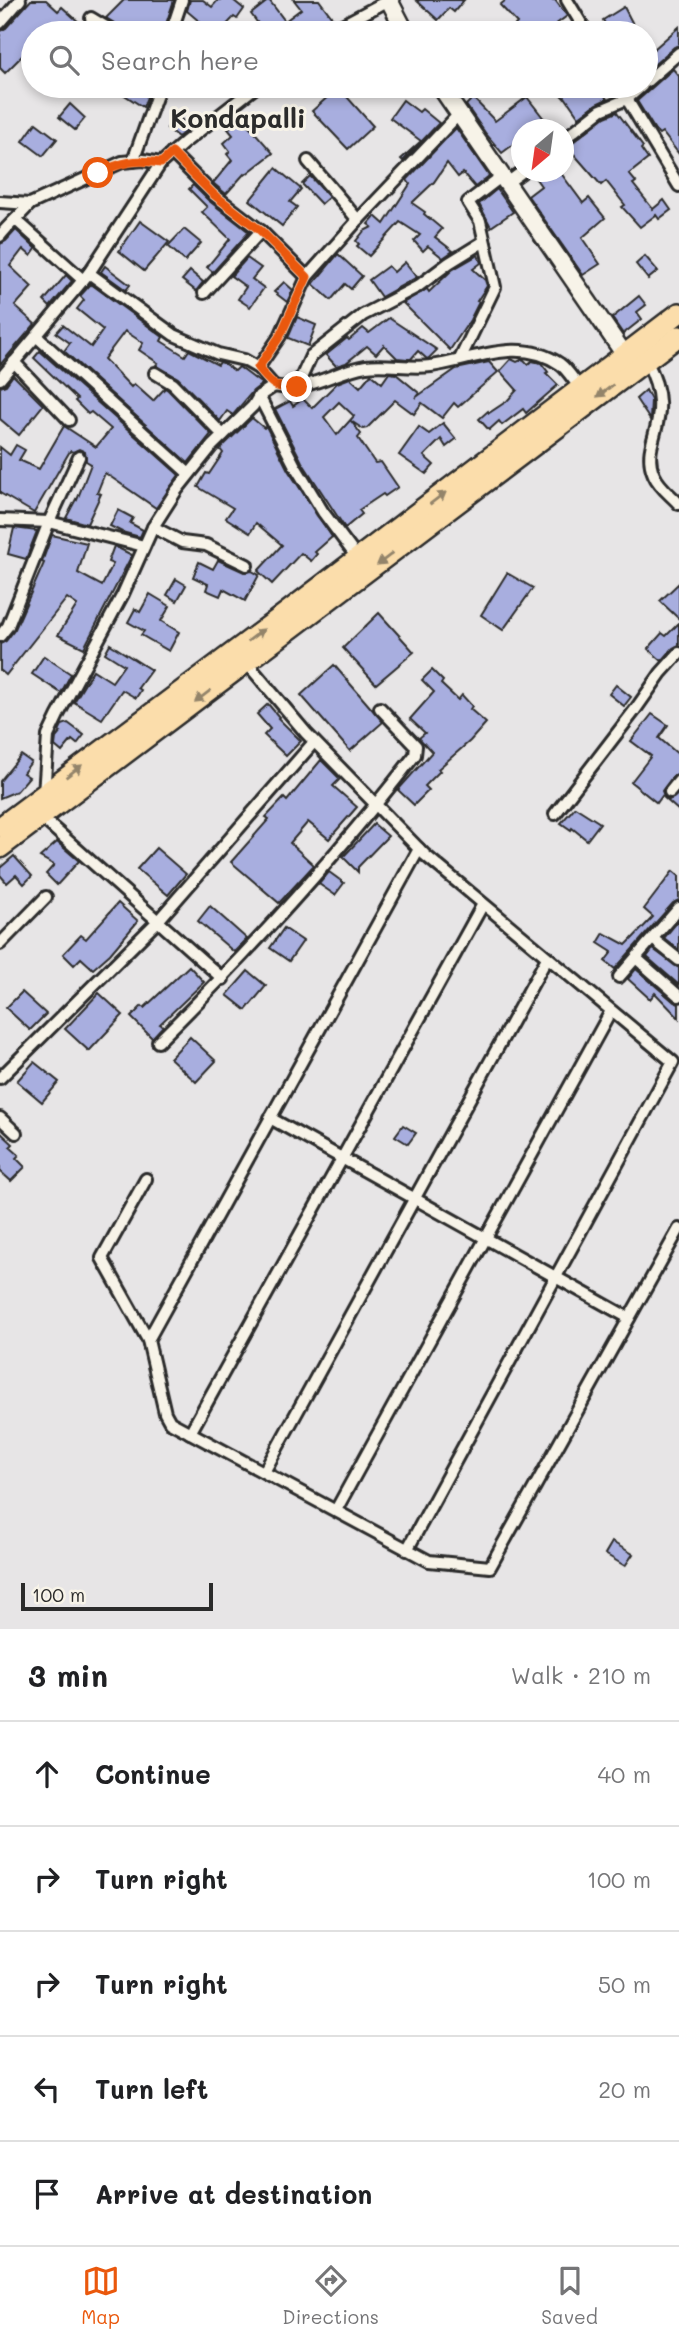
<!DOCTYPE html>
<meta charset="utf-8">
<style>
body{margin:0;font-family:Mali,sans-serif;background:#f6f6f6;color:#202124}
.compass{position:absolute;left:511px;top:119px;width:63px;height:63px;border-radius:50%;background:#fff;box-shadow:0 4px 10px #0003;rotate:209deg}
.scale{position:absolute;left:21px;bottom:18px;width:192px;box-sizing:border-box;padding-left:7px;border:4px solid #2b2b2b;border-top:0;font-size:19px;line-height:24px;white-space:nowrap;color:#2b2b2b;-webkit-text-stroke:5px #f7f3e8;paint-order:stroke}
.stop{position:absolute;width:21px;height:21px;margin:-16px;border:5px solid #ea580c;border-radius:50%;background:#fff}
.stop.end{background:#ea580c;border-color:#fff;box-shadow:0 2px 7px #0008}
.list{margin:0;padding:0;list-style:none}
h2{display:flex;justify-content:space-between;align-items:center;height:91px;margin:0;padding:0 28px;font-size:30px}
h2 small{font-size:23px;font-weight:400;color:#757577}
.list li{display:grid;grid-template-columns:46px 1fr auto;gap:21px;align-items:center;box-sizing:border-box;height:105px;padding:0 28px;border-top:2px solid #e0e0e0}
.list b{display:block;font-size:26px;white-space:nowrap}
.list em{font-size:23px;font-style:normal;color:#757577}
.icon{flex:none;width:38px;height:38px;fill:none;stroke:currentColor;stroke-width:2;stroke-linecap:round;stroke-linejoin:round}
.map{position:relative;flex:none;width:679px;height:1629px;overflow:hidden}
.search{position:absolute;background:#fff;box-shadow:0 4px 10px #0003;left:21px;right:21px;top:21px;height:77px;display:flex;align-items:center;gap:18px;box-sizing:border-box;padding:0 24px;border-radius:38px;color:#757577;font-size:26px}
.sheet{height:616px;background:#fff}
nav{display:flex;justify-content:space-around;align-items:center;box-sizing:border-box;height:98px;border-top:2px solid #e0e0e0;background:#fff;font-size:19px;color:#757577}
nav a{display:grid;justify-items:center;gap:4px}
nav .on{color:#ea580c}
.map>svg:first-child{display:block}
</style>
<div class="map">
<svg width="679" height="1629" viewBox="0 0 679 1629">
<rect width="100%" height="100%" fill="#e7e5e6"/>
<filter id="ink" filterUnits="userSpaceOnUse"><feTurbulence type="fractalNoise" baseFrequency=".0143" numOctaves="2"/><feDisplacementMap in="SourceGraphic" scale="14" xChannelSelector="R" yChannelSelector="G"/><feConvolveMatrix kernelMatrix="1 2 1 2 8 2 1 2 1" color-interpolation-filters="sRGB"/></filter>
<g filter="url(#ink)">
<g fill="#a8aedf" stroke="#2b2b2b" stroke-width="2" fill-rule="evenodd">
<polygon points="31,0 46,0 58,11 62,7 91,33 33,33 33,56 28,50 5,73 0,68 0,31 6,28"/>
<polygon points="124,0 174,0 163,33 147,33 136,25 131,33 124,33 121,27 106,18"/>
<polygon points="190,0 203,0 212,7 218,0 233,0 244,9 237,19 234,17 219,33 213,33 187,11"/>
<polygon points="269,0 285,21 301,9 294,0 319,0 334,20 323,26 319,33 265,33 251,14"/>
<polygon points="416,0 464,0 454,12 449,8 438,20"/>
<polygon points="506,0 555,0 567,16 544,33 521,33 515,25 517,23 500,5"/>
<polygon points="624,7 635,28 625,33 610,33 603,20"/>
<polygon points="679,27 679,45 674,47 646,72 646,56"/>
<polygon points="673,69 679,76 679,154 662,132 659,134 655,130 637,101"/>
<polygon points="125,86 139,86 149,92 143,107 120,92"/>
<polygon points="340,86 361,86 347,97 373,126 348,149 312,111"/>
<polygon points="553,86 598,86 607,99 596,104 579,117 565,97 564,98"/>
<polygon points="527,97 545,120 532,130 522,130 522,138 502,153 486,134 466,105 473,98 495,121"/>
<polygon points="403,100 419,112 422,109 439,123 403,161 401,159 421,141 390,118"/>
<polygon points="70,104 85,118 75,130 59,117"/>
<polygon points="617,112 643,147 641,149 648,159 629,174 636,182 633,184 653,209 664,200 671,210 659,219 656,215 640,227 622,207 625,205 606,181 601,185 573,153 564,161 564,147 569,145 605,117"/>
<polygon points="177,116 191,127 178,137 167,128"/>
<polygon points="242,118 273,153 245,175 244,174 226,194 213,183 232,160 227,154 230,151 224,143 233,135 228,129"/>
<polygon points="36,123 57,139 43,156 23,141"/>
<polygon points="456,128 489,176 475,187 463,173 458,177 447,163 434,182 412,203 425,212 424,214 442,229 435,237 453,251 443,258 428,246 423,251 414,241 420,235 400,222 369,256 357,246 359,244 356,241 364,231 372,227 368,224 375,216 384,224 410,184 407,180"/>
<polygon points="276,168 301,189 290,202 297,207 282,226 250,200"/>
<polygon points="531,172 560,172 583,203 589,198 605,218 582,238 600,264 583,275 528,196 541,186"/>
<polygon points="310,176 329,197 321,204 302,184"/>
<polygon points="193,185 208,200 249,232 213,272 207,267 230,239 202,212 207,207 189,189"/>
<polygon points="497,189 513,212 491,227 479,204"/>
<polygon points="140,221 169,242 144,271 119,251"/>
<polygon points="184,229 201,243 185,261 168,246"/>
<polygon points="16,230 36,249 31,256 23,249 10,266 32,287 15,306 35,324 0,365 0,244 6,241"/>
<polygon points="338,254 362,276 351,289 345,284 331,300 313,284"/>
<polygon points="478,255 481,263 473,269 485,280 487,286 477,301 479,302 470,320 450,350 403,303 427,289 429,292 452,270"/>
<polygon points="645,256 658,271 648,279 636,264"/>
<polygon points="247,258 261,268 252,279 264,288 250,307 238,299 246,287 231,276"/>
<polygon points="405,262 417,277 381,297 369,280 388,266 394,272"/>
<polygon points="105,266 130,285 126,290 101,272"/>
<polygon points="190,271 203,282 196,291 182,280"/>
<polygon points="66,275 72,281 50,307 44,301"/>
<polygon points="284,282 293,290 287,302 274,292"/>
<polygon points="91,284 163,337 161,341 185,356 189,350 218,365 220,362 223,363 235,371 239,367 262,384 253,391 233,415 227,411 220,421 178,378 156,365 158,363 139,350 143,343 125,331 104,359 131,387 134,384 153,401 165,388 168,390 211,434 188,463 64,351 70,343 56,333 63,325 91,347 103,330 77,309 84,300 80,296"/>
<polygon points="639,296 646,305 637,312 642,319 623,334 612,318"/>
<polygon points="297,317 316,325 308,346 288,338"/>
<polygon points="389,318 437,350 429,358 427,359 418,351 411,359 407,359 397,358 384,345 376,354 367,346 346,363 336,366 326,355 347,338 349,340 363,328 369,333"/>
<polygon points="40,351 179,475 156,508 105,473 97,493 101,494 87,524 66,518 76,499 77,500 91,464 86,461 85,452 79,449 73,452 70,451 34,513 0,493 0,447 10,455 16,445 25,450 19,460 39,469 64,426 96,447 111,429 91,412 88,414 75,401 77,399 34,358"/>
<polygon points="511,359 517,362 523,359 528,364 532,361 541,363 548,372 546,373 558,385 526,413 523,409 502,425 499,421 489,430 479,419 488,411 489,413 507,401 517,390 500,371"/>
<path d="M489,362L498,372L458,407L454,403L442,418L422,403L414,414L395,400L367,428L363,429L351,421L361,434L358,438L375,463L381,462L398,487L385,496L383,494L359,510L362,514L345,528L302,462L275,409L290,401L293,406L303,399L312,408L337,383L350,378L360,387L371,374L382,383L389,373L396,374L419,393L415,398L456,369ZM339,402L354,416L337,435L324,417Z"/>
<polygon points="13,375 43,405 19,435 0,419 0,387 6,385"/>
<polygon points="646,390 651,400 650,420 636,399"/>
<polygon points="252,418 264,428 266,426 288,470 332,537 315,552 317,554 311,561 301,553 272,584 258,571 282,545 256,523 250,533 226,518 233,508 198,487 206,473 209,474 223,453 220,449"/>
<polygon points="443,423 456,439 446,447 441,439 424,456 434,465 426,474 399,455 419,427 429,434"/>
<polygon points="118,510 133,518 130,523 143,530 140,537 122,532 110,526"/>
<polygon points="14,528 37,531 26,559 8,554"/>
<polygon points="52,535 87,543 78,573 102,586 113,564 108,562 114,546 132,555 84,648 58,635 77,605 67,598 6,675 0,670 0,644 6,641 15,629 44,563 42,562"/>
<polygon points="218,560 244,572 252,571 259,575 245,601 223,589 220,596 206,590 208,584 193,577 199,562 213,569"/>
<polygon points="507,573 533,588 503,630 481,615"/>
<polygon points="176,579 186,585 177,601 167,595"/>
<polygon points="679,583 679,619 660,601"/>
<polygon points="150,594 170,606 161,621 179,632 169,651 141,635 144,631 128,622 135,609 140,612"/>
<polygon points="379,613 414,652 376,684 343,648"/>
<polygon points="679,623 679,645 673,648 662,661 648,649 662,633 666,636"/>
<polygon points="110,644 151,670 138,688 141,690 136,698 122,690 102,719 74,702 93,670 112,682 124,665 105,653"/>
<polygon points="44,656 71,674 61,693 32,674"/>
<polygon points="334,665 383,722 350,751 301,695"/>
<polygon points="432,670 443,681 441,684 458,700 462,695 472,706 470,709 486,723 470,741 438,769 440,771 425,786 429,790 414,805 398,790 432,752 419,738 425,733 410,719 434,692 422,680"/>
<polygon points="616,685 631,697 624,706 609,694"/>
<polygon points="268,704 279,717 278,718 301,741 286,756 264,735 270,729 257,714"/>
<polygon points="652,714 668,725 659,738 679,755 679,773 673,776 662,791 665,798 669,800 679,793 679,811 662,796 657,803 631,782 651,756 631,741"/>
<polygon points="68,723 84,735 77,744 72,740 62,752 55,746 56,738 61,732 59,731 62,725"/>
<polygon points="21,755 31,762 23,773 29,777 17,791 0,798 0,781"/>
<polygon points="321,760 340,779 333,786 357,807 329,839 308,822 290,843 314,865 279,903 231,862 269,819 266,817 284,798 287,801"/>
<polygon points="575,807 600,823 587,840 572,828 571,830 561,823"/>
<polygon points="374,824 388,836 358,867 358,872 343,857"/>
<polygon points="57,842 79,861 57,885 46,874 54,865 40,857"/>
<polygon points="156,848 186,874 168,895 137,869"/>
<polygon points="14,856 32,876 24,884 16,875 7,883 0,875 0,868"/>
<polygon points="673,871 679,876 679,900 673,903 615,969 605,961 612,952 598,943 604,933 626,945 630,941 653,917 644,909"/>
<polygon points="329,872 344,883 335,895 319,884"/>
<polygon points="118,903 138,921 110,954 93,969 81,958 74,965 63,954 81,935 86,939"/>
<polygon points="210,906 247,939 234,952 198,921"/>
<polygon points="678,921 679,922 679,950 664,938"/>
<polygon points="284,928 303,941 289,961 270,948"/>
<polygon points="653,949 679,968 679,985 647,957"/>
<polygon points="189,966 204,982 160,1024 163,1026 152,1038 131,1017 142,1006 144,1008"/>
<polygon points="636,969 674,1002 679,1004 679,1018 655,993 650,999 628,979"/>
<polygon points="248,971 266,986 246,1010 227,995"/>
<polygon points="22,992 46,1014 30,1030 6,1008"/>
<polygon points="99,993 123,1015 89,1051 65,1029"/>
<polygon points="190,1037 216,1061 196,1082 170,1058"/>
<polygon points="34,1062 59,1082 42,1102 17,1081"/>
<polygon points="403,1125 416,1133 408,1144 395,1136"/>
<polygon points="0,1132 13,1144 10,1147 19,1155 16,1158 25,1167 11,1181 0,1171"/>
<polygon points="612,1542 633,1554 625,1566 605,1554"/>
</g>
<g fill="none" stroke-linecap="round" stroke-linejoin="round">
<defs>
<g id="street">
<polyline points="567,0 587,33"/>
<polyline points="91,18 116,33"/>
<polyline points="0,23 20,0"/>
<polyline points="171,33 182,0"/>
<polyline points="327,33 389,0"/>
<polyline points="646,82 679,53"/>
<polyline points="619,86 679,186"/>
<polyline points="564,139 601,110 627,99 642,86"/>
<polyline points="172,153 213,194 261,231 307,277"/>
<polyline points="133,161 160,86"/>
<polyline points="308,161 358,220"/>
<polyline points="507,183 522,172"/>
<polyline points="0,202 30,204 122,162 143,160 161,163"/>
<polyline points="16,220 83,280"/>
<path d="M0,236C9,224 20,216 30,204"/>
<polyline points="89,273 174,335 218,354 244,360 258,368 274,386"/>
<polyline points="204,293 261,231"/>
<polyline points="36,336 188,473"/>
<polyline points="460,359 495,287 480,221 468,202 502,176"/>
<path d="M646,360C679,422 638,439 654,475C659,487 671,495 679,504"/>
<polyline points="14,362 69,420"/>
<polyline points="258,368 280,336 307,277 358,220 459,114"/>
<polyline points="155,373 173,384 223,435"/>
<polyline points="0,379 89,273 161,163 185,142 257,86"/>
<polyline points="297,387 311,356 363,315 417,287 449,263 483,242"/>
<polyline points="259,396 295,466 323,512 358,559"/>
<polyline points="0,520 49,522 144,546"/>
<polyline points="153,527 182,542 206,545 247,565"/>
<polyline points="0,636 8,626 49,522 79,457"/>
<polyline points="247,663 306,733 425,855 673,1062 407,1550"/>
<polyline points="670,792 679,781"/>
<path d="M44,794L48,736L58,715L123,594L153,527L176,491L212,446L253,406L259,396L274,386C308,393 334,371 366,366C387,363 410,369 431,366C474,360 519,336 560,364C568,370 574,381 581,389"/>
<polyline points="555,814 635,710 661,673 679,653"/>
<polyline points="41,817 223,979"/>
<polyline points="653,939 679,960"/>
<polyline points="0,944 46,897"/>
<polyline points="636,958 679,996"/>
<polyline points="619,977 679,908"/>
<path d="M158,1042C249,952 337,856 415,755L416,746L380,708"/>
<polyline points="0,1078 157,922 314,742"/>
<polyline points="0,1118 16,1133"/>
<polyline points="270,1118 629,1318"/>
<polyline points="146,1179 102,1258 148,1340 165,1413 170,1422 429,1561 490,1567 679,1229"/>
<polyline points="148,1340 419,849"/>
<polyline points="190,1433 483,904"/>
<polyline points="264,1472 547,958"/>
<polyline points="336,1510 611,1011"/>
</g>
<g id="secondary">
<polyline points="389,0 406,33"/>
<polyline points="440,86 631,364"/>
</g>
<g id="highway">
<polyline points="0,827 283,615 679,313"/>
<polyline points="0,848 679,336"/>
</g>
</defs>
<use href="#street" stroke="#2b2b2b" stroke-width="16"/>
<use href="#secondary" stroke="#2b2b2b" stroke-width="21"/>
<use href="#highway" stroke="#2b2b2b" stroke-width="24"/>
<use href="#street" stroke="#f7f3e8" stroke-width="10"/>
<use href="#secondary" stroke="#f7f3e8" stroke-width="16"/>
<use href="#highway" stroke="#fbddab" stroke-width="19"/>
</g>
<defs><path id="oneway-solid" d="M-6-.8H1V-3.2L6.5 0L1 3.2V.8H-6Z" transform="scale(1.75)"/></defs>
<g fill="#93846b">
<use href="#oneway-solid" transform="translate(605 391) rotate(143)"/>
<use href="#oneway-solid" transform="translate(438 498) rotate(-37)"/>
<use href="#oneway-solid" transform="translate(385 559) rotate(143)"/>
<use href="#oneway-solid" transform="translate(256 635) rotate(-37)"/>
<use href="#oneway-solid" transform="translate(203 696) rotate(143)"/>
<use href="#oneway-solid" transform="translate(74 771) rotate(-37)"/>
</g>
</g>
<g fill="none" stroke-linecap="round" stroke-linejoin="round" filter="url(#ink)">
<path stroke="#ea580c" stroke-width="9" d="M98,173C122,162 135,159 161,163L172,153L213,194L261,231L307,277L280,336L258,368C271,383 275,390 297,387"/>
</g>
<g text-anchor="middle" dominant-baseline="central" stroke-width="6" stroke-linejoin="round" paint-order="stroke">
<g font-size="26" font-weight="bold" fill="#2b2b2b" stroke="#f7f3e8">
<text x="238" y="118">Kondapalli</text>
</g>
</g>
</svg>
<svg class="compass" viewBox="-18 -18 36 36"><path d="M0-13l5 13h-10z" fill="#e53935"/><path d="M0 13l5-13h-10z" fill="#757577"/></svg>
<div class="scale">100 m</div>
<div class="stop" style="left:98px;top:173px"></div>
<div class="stop end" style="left:297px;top:387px"></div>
<div class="search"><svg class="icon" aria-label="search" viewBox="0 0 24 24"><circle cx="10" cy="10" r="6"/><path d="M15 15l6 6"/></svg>Search here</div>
</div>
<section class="sheet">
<h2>3 min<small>Walk · 210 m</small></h2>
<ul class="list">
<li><svg class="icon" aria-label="ahead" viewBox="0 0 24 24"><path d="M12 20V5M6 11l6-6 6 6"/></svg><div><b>Continue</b></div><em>40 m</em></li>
<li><svg class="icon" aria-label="right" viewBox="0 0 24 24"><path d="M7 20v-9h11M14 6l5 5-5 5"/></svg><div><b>Turn right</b></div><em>100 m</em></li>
<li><svg class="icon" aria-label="right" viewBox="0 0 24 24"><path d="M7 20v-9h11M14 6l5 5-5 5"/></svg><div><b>Turn right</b></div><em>50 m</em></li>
<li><svg class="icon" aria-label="left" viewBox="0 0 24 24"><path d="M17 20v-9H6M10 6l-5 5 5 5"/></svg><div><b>Turn left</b></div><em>20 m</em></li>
<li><svg class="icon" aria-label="arrive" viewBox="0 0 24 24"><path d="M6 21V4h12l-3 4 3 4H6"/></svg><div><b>Arrive at destination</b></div></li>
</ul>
</section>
<nav>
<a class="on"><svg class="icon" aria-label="map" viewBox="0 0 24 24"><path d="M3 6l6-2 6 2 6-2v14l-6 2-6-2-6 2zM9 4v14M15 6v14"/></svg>Map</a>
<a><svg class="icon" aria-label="directions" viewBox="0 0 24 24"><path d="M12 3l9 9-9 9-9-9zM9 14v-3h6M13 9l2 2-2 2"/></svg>Directions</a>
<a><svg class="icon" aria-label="saved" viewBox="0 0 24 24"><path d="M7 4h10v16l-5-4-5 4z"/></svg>Saved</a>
</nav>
